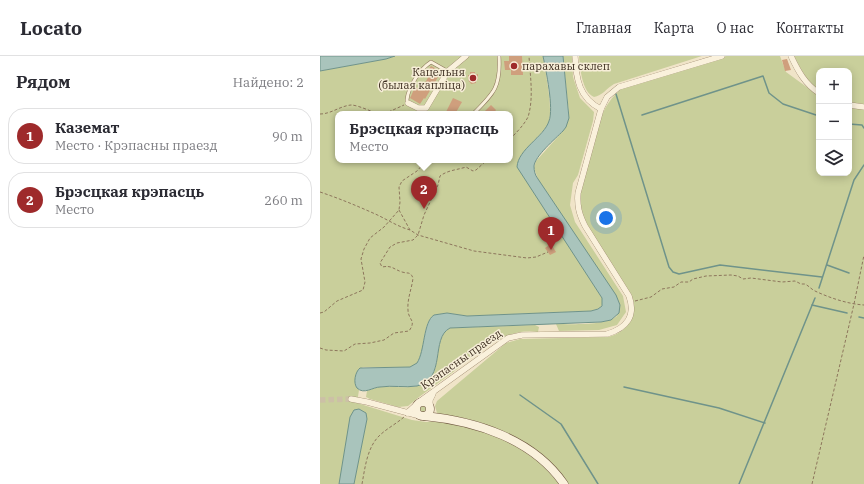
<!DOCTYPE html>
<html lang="ru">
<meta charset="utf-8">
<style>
body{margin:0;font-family:"IBM Plex Serif",serif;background:#f7f7f7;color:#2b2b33}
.controls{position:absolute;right:12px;top:12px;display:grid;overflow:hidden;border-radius:8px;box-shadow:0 2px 10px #0003}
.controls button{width:36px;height:36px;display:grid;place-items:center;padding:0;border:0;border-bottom:1px solid #e1e1e2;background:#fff;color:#2b2b33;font:20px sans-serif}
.you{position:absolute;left:286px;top:162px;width:14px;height:14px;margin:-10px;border:3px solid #fff;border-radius:50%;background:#1a73e8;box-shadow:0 0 0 6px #1a73e833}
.badge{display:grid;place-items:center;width:26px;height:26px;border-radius:50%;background:#9e2a2b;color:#fff;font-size:13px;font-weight:700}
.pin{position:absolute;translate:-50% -33px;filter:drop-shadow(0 1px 2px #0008)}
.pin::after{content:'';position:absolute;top:21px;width:14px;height:12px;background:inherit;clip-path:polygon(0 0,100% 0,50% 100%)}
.popup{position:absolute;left:15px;top:55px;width:178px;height:52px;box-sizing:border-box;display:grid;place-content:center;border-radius:8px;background:#fff;filter:drop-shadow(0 1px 3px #0005);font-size:13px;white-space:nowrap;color:#7c7c81}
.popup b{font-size:15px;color:#2b2b33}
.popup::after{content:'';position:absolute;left:50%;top:100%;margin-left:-8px;border:8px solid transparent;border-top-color:#fff}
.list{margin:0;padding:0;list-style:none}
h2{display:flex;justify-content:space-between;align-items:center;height:52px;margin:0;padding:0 16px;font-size:17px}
h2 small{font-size:13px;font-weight:400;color:#7c7c81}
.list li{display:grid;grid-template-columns:26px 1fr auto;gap:12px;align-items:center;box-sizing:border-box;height:56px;margin:0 8px 8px;padding:0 8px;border:1px solid #e1e1e2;border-radius:16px}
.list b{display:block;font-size:15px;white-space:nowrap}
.list p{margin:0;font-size:13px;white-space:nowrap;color:#7c7c81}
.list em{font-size:13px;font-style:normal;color:#7c7c81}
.icon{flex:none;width:22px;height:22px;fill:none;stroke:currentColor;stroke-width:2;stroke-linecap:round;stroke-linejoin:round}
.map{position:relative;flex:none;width:544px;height:428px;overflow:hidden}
header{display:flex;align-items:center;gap:24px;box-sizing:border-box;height:56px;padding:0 20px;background:#fff;border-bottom:1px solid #e1e1e2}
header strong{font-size:19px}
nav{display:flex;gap:22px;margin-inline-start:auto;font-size:14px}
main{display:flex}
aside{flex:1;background:#fff}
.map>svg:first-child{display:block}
</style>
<header>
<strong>Locato</strong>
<nav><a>Главная</a><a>Карта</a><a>О нас</a><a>Контакты</a></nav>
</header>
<main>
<aside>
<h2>Рядом<small>Найдено: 2</small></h2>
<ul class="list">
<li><span class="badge">1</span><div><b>Каземат</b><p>Место · Крэпасны праезд</p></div><em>90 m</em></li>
<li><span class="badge">2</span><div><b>Брэсцкая крэпасць</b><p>Место</p></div><em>260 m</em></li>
</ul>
</aside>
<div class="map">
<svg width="544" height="428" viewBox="0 0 544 428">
<rect width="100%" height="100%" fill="#f0e4c8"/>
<g fill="#c9cf9b" fill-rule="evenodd">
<path d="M75,0H223C225,15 235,59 227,70C218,83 202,93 197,109L282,242L283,247L280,252L271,255L147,260L127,257L114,259C101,268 107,296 96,309L90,311H43L38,314V333L39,334L37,347L92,364L106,366L121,365L164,374L201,393L224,410L239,428H0V15L66,3ZM18,58H190V104H18Z"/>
<path d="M243,0H252L253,21L260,42L274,56L273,65L258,119L253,127L250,149L255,166L303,240L306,256L297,269L279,274L239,275L236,268C251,268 285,270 297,260L299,246L218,123L214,112L216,105L243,75L249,57Z"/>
<path d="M259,0H382L294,28C287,32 282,40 274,41C262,36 260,12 259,0Z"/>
<path d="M406,0H460L466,16L499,40V117H529V51L544,53V428H248L181,376L162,367L144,362L121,359L117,357L115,350L117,345L186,287L200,283L288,281C309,276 314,261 312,242C300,222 260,166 260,146C260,126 268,106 274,87C280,64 282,50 301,33Z"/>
<path d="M474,0H544V48L529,47V15H499V35C487,25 481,14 474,0Z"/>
<path d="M215,269L219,271L218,276C197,272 172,285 156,297C147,303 140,311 132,317C117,328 102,338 88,350L78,351L50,343L46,341L47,335C52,333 56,331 61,331C75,330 92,334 105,327C124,316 112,281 130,272Z"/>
<circle cx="103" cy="353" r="6"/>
</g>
<g fill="#a9c4bc" stroke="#6f938a">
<polygon points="0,0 75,0 66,3 0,15"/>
<path d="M223,0H243L249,62L246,71L243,75C235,83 215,100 214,110C214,115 215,119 218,123L296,239L300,249L299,257L291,264L281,266L130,272C110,282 127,323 97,330C85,332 72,329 60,331C53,331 44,339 37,332C33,327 35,316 40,312L90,311L97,307C105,295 103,266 114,259L127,257L147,260L271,255L278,253L282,250V242L197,111C198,93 224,81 229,65C234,52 226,15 223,0Z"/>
<polygon points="39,353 46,357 47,363 34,428 19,428 30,361 34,354"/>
</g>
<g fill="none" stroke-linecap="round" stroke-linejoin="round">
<g stroke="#6f938a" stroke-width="1.5">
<polyline points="296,38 349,211 353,216 359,218 400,209 502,221"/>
<polyline points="322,59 443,20 449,37 463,48 499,60"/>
<polyline points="529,68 542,69 544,72"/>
<polyline points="507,209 529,217"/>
<polyline points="499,232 534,124 544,109"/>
<polyline points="492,249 527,257"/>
<polyline points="539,261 544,262"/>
<polyline points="304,331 399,352 445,367"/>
<polyline points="200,339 241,368 278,428"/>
<polyline points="419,428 495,242"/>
</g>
</g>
<g fill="#cf9f7d">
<polygon points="189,0 202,0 203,19 191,19 191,14 185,14 184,5 189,5"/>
<polygon points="467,3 471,14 465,15 462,4"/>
<polygon points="111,10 120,15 117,20 118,21 105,43 104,42 100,48 90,42 91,40 95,31 101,34 110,18 107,16"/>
<polygon points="150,16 155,16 155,19 158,18 158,24 156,24 156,27 151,28 150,26 149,26 148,19 150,19"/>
<polygon points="133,42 142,46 135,58 125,58"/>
<polygon points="171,49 176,54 173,58 162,58"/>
<polygon points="231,188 236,196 230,199 225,192"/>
</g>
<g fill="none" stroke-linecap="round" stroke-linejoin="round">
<polyline stroke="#ccc0a6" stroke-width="5.5" stroke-dasharray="5.5 3" stroke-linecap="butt" points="0,344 31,343"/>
<defs>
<g id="lane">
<path d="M87,44C88,31 100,13 111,6L127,15"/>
<path d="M153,58C174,37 181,31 179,0"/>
</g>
<g id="street">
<path d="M255,0C256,23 259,42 281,53"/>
<path d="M471,0C478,15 485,28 499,37"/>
<polyline points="88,47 98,52 106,52 128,15 146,0"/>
<polyline points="529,49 544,51"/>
<polyline points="31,343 47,346 100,360"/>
<path d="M99,346L188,282L202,279L287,278C307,272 316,260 309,240L265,170C259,158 257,150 258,137L281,53L287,41L299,31L402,0"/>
<polyline points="110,351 110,344 113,338"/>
<polyline points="87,357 97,348"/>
</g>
<g id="secondary">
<circle cx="103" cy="353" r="7"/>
<path d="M104,360C156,365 213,383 244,428"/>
</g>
</defs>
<use href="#lane" stroke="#8d765c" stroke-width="4"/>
<use href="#street" stroke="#8d765c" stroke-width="6"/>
<use href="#secondary" stroke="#6f573f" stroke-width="9"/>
<g stroke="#8d765c" stroke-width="1" stroke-dasharray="3 2" stroke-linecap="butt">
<path d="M0,58C11,58 20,50 31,49C38,49 52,56 59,58"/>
<polyline points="64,58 84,49"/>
<path d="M190,83C196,77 204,69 208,61C214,42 210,19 209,0"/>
<path d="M0,136C18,142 35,149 53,157C65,162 76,170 90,174"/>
<polyline points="79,154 90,174 98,179 154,195 207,202 216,201 228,196"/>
<path d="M315,245L331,241L342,233L354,231L361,226H369L373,223L386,220L411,219L418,220L423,223L431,222L462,226L475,225L481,228H485C489,230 491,233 495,235C510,242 528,248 544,249"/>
<polyline points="0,257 4,256 17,245 43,234 45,226 41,203 44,193 50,182 64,171 79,154 80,146 79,131 82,125 97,115 107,104"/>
<path d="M0,292L6,294L24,295L35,288L50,287L64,284L74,277L89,275C97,264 88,264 88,254C87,243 92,232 93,222C90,215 88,218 82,216C73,213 72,209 62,211L60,207L70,191L77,187L93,184L98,179L104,159L118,129L120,120C128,114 137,114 146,111L153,115L156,114L167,104"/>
<path d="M42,428C45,412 47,392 59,380C66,373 76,368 84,361"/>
<polyline points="492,428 534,248 544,199"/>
</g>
<use href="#lane" stroke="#faf1dc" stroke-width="3"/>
<use href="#street" stroke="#faf1dc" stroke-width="5.5"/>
<use href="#secondary" stroke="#faf1dc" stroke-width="8"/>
</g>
<g fill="#9e2a2b" stroke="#f7eed8" stroke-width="1.5">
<circle cx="194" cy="10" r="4"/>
<circle cx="153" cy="22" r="4"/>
</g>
<g text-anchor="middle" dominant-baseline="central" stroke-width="3" stroke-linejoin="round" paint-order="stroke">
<g font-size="11" fill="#3d2e20" stroke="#f7eed8" text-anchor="start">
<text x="202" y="10">парахавы склеп</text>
<text x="145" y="16" text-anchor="end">Кацельня<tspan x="145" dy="13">(былая капліца)</tspan></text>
</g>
<g font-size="11" fill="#3d2e20" stroke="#f7eed8">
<text transform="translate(141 303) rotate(-35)">Крэпасны праезд</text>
</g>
</g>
</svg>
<div class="controls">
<button>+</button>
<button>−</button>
<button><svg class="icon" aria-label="layers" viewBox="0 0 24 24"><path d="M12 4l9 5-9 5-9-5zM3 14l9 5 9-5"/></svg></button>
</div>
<div class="you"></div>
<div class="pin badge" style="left:231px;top:194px">1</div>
<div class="pin badge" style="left:104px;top:153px">2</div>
<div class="popup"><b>Брэсцкая крэпасць</b>Место</div>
</div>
</main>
